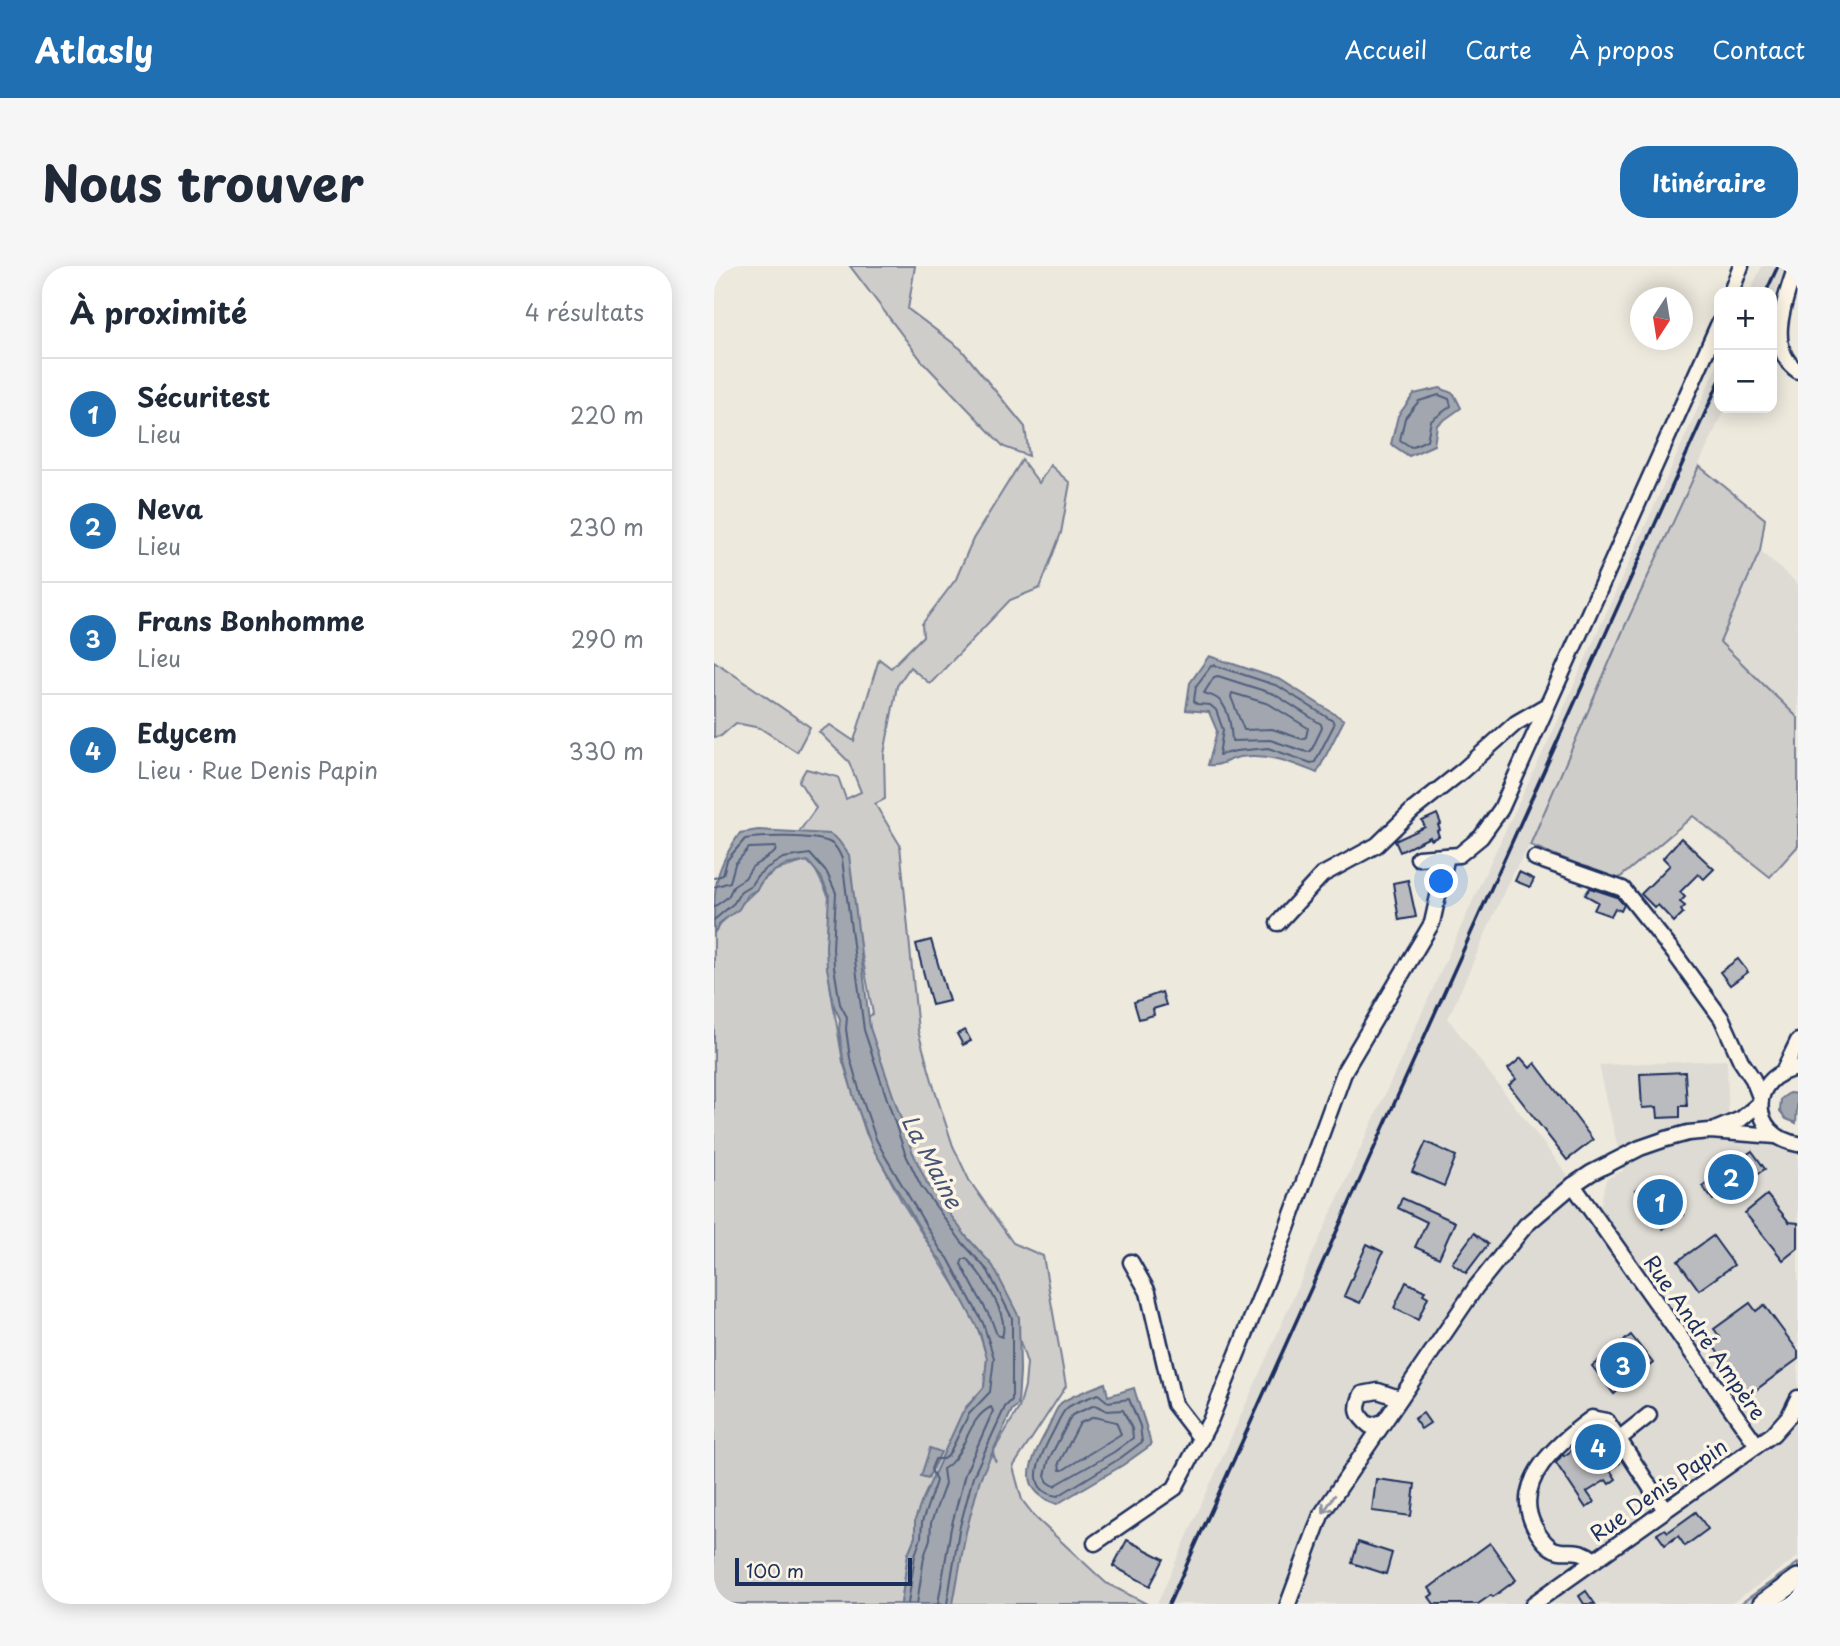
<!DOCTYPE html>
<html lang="fr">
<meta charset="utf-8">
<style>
body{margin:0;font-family:"Playpen Sans",sans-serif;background:#f6f6f7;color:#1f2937}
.controls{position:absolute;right:21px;top:21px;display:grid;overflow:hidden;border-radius:14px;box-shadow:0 4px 18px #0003}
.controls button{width:63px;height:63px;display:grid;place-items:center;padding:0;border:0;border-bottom:2px solid #e0e1e3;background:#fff;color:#1f2937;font:35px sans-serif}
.compass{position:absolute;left:916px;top:21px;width:63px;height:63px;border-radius:50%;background:#fff;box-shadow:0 4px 18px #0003;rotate:192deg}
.scale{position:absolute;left:21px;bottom:18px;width:177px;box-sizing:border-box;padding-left:7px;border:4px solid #1b2f5e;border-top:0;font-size:19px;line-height:24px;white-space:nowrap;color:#1b2f5e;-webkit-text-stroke:5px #fcf5e5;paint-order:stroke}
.you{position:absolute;left:728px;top:616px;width:24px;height:24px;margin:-18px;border:5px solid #fff;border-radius:50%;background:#1a73e8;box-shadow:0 0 0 10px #1a73e833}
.badge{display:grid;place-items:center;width:46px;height:46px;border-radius:50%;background:#1f6fb2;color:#fff;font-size:23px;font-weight:700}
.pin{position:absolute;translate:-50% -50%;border:4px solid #fff;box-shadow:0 2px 7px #0006}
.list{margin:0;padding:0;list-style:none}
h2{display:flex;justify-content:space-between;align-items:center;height:91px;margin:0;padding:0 28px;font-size:30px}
h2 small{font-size:23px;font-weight:400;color:#747a83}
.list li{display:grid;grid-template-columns:46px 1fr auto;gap:21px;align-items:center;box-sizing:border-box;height:112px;padding:0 28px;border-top:2px solid #e0e1e3}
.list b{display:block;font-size:26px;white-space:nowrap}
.list p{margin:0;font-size:23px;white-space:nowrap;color:#747a83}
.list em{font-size:23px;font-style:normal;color:#747a83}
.map{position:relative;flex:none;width:1084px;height:1338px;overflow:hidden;border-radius:28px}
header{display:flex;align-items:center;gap:42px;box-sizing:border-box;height:98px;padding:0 35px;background:#1f6fb2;color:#fff}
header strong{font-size:33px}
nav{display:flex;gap:38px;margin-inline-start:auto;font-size:24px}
.intro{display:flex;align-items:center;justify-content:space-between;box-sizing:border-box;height:168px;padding:0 42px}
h1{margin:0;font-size:49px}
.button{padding:18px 32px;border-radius:28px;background:#1f6fb2;color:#fff;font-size:24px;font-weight:700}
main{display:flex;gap:42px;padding:0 42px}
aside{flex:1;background:#fff;border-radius:28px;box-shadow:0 4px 18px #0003}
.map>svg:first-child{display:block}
</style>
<header>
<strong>Atlasly</strong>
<nav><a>Accueil</a><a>Carte</a><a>À propos</a><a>Contact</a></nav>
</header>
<div class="intro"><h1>Nous trouver</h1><a class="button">Itinéraire</a></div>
<main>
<aside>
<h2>À proximité<small>4 résultats</small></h2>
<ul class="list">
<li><span class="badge">1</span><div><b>Sécuritest</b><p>Lieu</p></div><em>220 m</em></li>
<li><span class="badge">2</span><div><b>Neva</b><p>Lieu</p></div><em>230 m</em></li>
<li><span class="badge">3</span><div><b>Frans Bonhomme</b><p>Lieu</p></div><em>290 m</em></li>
<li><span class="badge">4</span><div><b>Edycem</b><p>Lieu · Rue Denis Papin</p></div><em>330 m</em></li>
</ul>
</aside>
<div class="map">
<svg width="1084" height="1338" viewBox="0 0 1084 1338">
<rect width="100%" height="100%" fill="#eee9dd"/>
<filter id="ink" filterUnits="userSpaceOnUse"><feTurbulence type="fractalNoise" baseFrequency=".0143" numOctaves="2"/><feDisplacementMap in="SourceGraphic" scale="14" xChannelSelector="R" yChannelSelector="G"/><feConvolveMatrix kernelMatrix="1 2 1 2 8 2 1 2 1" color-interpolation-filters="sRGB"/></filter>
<g filter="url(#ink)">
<g fill="#dedbd4">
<polygon points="1048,0 1073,0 1058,35 1058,26 1036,26"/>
<polygon points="1005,95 1005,142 1011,142 911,360 816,579 798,608 734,753 853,908 873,953 959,1078 977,1067 886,942 892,913 909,905 885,799 1013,794 1015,873 1042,873 1084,886 1084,1291 1017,1338 443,1338 603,978 775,599 842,459"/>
<polygon points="1046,285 1084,318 1084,452 1006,376"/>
</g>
<g fill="#cfcdca" stroke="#757e94" stroke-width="2">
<polygon points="136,0 201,0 194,43 247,83 311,161 315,190 290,181 208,95"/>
<polygon points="308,194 325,217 336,199 356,217 347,267 326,322 296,334 216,418 196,401 183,420 170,488 171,533 161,538 186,579 204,765 221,825 239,880 255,914 299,977 329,990 352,1120 299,1201 308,1234 322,1252 392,1317 433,1338 224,1338 201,1255 201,1271 194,1288 187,1338 0,1338 0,667 5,659 43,623 48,615 62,604 93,595 101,603 116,633 112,682 117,725 129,796 152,867 188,936 241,1020 263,1060 273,1092 270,1122 252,1141 282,1196 279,1186 305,1142 311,1120 313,1097 297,1048 197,899 147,755 159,748 148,689 135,677 129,592 82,570 102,542 85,515 92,503 124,511 132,533 147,526 135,496 105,466 116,459 140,475 165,393 177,402 209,370 208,358 242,313 259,273"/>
<polygon points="985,200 1051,253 1046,285 1006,376 1084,452 1084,580 1056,611 979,550 903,614 816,579 911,360"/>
<polygon points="0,395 96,461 83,486 46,462 22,457 7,470 0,471"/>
<polygon points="1084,1297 1084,1307 1040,1338 1026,1338"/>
</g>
<g fill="#a2a7af" stroke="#6c778f" stroke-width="2">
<polygon points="726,122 740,128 747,142 723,159 720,179 695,190 677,178 684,150 700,128"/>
<path d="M495,390L567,414L630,454L603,507C576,496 556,487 526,491C514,493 506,501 494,499L503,465L495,446L472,444L476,417Z"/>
<path d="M44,564L116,568L124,574L135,589L156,762L198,885L213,917L252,970L279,1000L305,1051L306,1105L304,1139L298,1144L266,1213L252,1266L239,1338H187L194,1288L201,1271V1254L207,1237L248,1147L270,1121L273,1092L266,1067L228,995L221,988L158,881L140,832L129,792L125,764L126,753L120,740L113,702L112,682L115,629L107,611L94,595L71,599L55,608L48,615L42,624L33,629L25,643L7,656L0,667C0,620 0,604 26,567Z"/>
<polygon points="1075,827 1084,828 1082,857 1072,853 1066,845 1067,833"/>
<path d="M391,1117L394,1130L420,1122C425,1141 433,1159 437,1179L409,1199L343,1238C303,1224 315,1197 331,1168C336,1159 340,1146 346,1138C353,1131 380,1122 391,1117Z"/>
<polygon points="216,1182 227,1186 214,1212 207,1210"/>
</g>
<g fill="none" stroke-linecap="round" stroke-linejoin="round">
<g stroke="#515f7e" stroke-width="2">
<polygon points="725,129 735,133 737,140 717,155 713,174 697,181 686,174 691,152 705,135"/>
<polygon points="500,399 564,420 619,455 620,459 601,496 597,497 554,482 522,485 505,489 509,464 502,444 496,439 483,438 480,435 482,420 497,400"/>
<path d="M504,410L560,428L607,458L608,462L597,485L593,486L556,474L518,475C517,463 516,445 506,435C502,430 495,429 490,427L500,411Z"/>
<polygon points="518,427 555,438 594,462 592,471 588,473 558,463 530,464 517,431"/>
<path d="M0,612L9,609L13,594L31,573C49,570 98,569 115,576C122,579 125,586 128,593L150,764L191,887L207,920L247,975L274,1005L298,1052V1134L291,1141L259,1211L245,1264L233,1338"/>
<polyline points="0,621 16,616 21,598 35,582 62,581 61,586 38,601 31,612 20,619 14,631 0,641"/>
<polyline points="0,654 20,637 27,625 37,619 43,610 51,603 69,592 96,588 113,607 122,627 119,682 120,701 126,738 133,751 132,763 136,792 147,830 162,873 171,890 226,983 234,992 269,1057 280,1092 276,1126 255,1148 234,1190 229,1193 221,1193 217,1203 222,1215 208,1256 207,1272 201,1289 194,1338"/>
<path d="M249,993H253C268,1009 296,1049 288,1071L283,1069L277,1053L247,998Z"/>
<path d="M384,1128L394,1136L415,1133L426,1160L428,1176L405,1193L344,1230C306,1225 329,1185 339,1166C343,1159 347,1147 353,1142C360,1136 375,1132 384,1128Z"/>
<polygon points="381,1139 393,1145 409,1144 418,1163 419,1172 400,1186 340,1220 334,1216 331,1210 335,1193 358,1149"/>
<polygon points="380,1151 402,1156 407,1168 349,1204 346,1204 345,1197 366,1157"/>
<path d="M203,1338L210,1291L216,1273L217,1257L231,1218L229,1203C253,1189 252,1153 277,1141L279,1145L251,1208L237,1262L224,1338"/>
</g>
</g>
<g fill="#babbbe" stroke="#1b2f5e" stroke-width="2">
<polygon points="723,548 727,558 724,559 726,564 723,565 725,570 717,574 716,571 686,586 681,575 711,561 708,555"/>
<polygon points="967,572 1000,603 990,613 984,608 966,626 971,631 966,636 971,640 967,644 969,647 960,656 944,639 941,642 927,628 956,599 949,592"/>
<polygon points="805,606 820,613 816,621 801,615"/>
<polygon points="694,614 702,651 685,654 679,617"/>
<polygon points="876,622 903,631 910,639 907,645 901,642 897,650 880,644 884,636 871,629"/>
<polygon points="217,674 235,735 218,739 202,678"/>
<polygon points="1024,693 1034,706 1016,719 1006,706"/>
<polygon points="448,726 452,739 439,743 440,749 425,753 420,736"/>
<polygon points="251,764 257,775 249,779 243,768"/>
<polygon points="807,792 816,802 821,797 879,874 853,894 795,819 802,813 794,803"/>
<polygon points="971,806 973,840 966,840 966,851 944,852 943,841 928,842 926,808"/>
<polygon points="712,876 742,890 730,920 698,906"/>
<polygon points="1038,885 1051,903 1037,912 1035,909 999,934 988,920"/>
<polygon points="942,909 970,949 949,963 921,924"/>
<polygon points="1053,929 1075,956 1084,957 1084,982 1069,994 1031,947"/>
<polygon points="688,932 741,956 725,992 701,981 713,956 684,942"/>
<polygon points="760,967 774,978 752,1007 738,997"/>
<polygon points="999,970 1020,999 985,1024 964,995"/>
<polygon points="653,978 669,986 646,1037 630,1030"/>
<polygon points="692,1016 711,1025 709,1028 714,1031 704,1054 680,1042"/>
<polygon points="1036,1037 1042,1045 1050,1039 1084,1085 1084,1093 1035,1129 997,1077 1006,1071 1000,1063"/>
<polygon points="917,1069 939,1097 900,1128 878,1100"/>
<polygon points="709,1147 716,1157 707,1163 700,1153"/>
<polygon points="880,1162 886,1163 906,1193 906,1197 896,1204 902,1213 895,1218 892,1214 873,1226 880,1236 872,1242 842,1197 849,1188 850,1190 867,1178 865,1174"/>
<polygon points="662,1213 701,1218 697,1250 658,1245"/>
<polygon points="982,1246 994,1263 971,1280 964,1270 951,1279 943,1268 951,1263 954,1266"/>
<polygon points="413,1274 450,1293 436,1320 399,1300"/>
<polygon points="644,1276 678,1287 672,1308 638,1297"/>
<polygon points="776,1277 802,1314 779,1331 777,1329 764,1338 720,1338 715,1331 719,1328 715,1322"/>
<polygon points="872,1325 881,1338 870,1338 865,1330"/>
</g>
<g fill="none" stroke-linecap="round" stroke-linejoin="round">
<defs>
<g id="minor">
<path d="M1082,0C1072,31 1050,82 1084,105"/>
<polyline points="1017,26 1027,0"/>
<polyline points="704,592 745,589 767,571 787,543 1005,57"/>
<polyline points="821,592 909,623 960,687 1008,753 1027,795 1039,813 1046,831"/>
<polyline points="564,657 608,609 663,579 699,544 748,505 802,457 833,439"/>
<path d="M1084,802C1033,810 1035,870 1084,878"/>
<polyline points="1070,804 1084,775"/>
<polyline points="1003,863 1027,853 1046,837"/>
<polyline points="859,919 1043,1179"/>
<polyline points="417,996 434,1026 460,1138 487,1173"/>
<path d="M669,1156L656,1160C643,1150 641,1143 648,1128L664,1125L685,1132"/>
<polyline points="906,1172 935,1149"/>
<polyline points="381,1277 461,1222 496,1155 562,992 631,804 718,657 733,590"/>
<path d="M880,1294C863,1278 849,1291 836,1281C828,1275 824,1268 820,1260C797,1215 845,1176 878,1152L893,1155L951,1244"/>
<polyline points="574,1338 607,1249 762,1021 812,959 859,919 877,907 926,882 952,873 974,867 996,865 1062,870"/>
<polyline points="819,1338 1059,1168 1075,1150 1084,1132"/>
</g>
<polyline id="major" points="1049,1338 1084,1313"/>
</defs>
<use href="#minor" stroke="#1b2f5e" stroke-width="19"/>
<use href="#major" stroke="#1b2f5e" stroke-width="24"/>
<use href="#minor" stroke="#fcf5e5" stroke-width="14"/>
<use href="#major" stroke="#fcf5e5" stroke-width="19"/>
<g stroke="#1b2f5e" stroke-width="3.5">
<polyline points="1052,26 1064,0"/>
<polyline points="455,1338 1005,116"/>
</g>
</g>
<defs><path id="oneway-shaft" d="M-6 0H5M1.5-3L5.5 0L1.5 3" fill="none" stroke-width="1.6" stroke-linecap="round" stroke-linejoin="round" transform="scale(1.75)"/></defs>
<use stroke="#8c92a2" href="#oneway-shaft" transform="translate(615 1238) rotate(124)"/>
</g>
<g text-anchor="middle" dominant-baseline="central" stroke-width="7" stroke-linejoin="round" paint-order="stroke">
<g font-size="21" fill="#1b2f5e" stroke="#fcf5e5">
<text transform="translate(992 1071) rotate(55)">Rue André Ampère</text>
<text transform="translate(944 1223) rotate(-35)">Rue Denis Papin</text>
</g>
<g font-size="23" font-style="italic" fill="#445376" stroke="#fcf5e5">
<text transform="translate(219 895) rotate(62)">La Maine</text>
</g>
</g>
</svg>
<div class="controls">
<button>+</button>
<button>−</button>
</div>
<svg class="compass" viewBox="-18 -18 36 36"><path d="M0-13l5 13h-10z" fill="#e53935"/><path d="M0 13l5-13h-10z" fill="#747a83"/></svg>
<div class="scale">100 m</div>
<div class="you"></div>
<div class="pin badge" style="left:946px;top:936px">1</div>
<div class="pin badge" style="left:1017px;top:911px">2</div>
<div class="pin badge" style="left:909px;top:1099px">3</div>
<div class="pin badge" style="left:884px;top:1181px">4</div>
</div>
</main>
